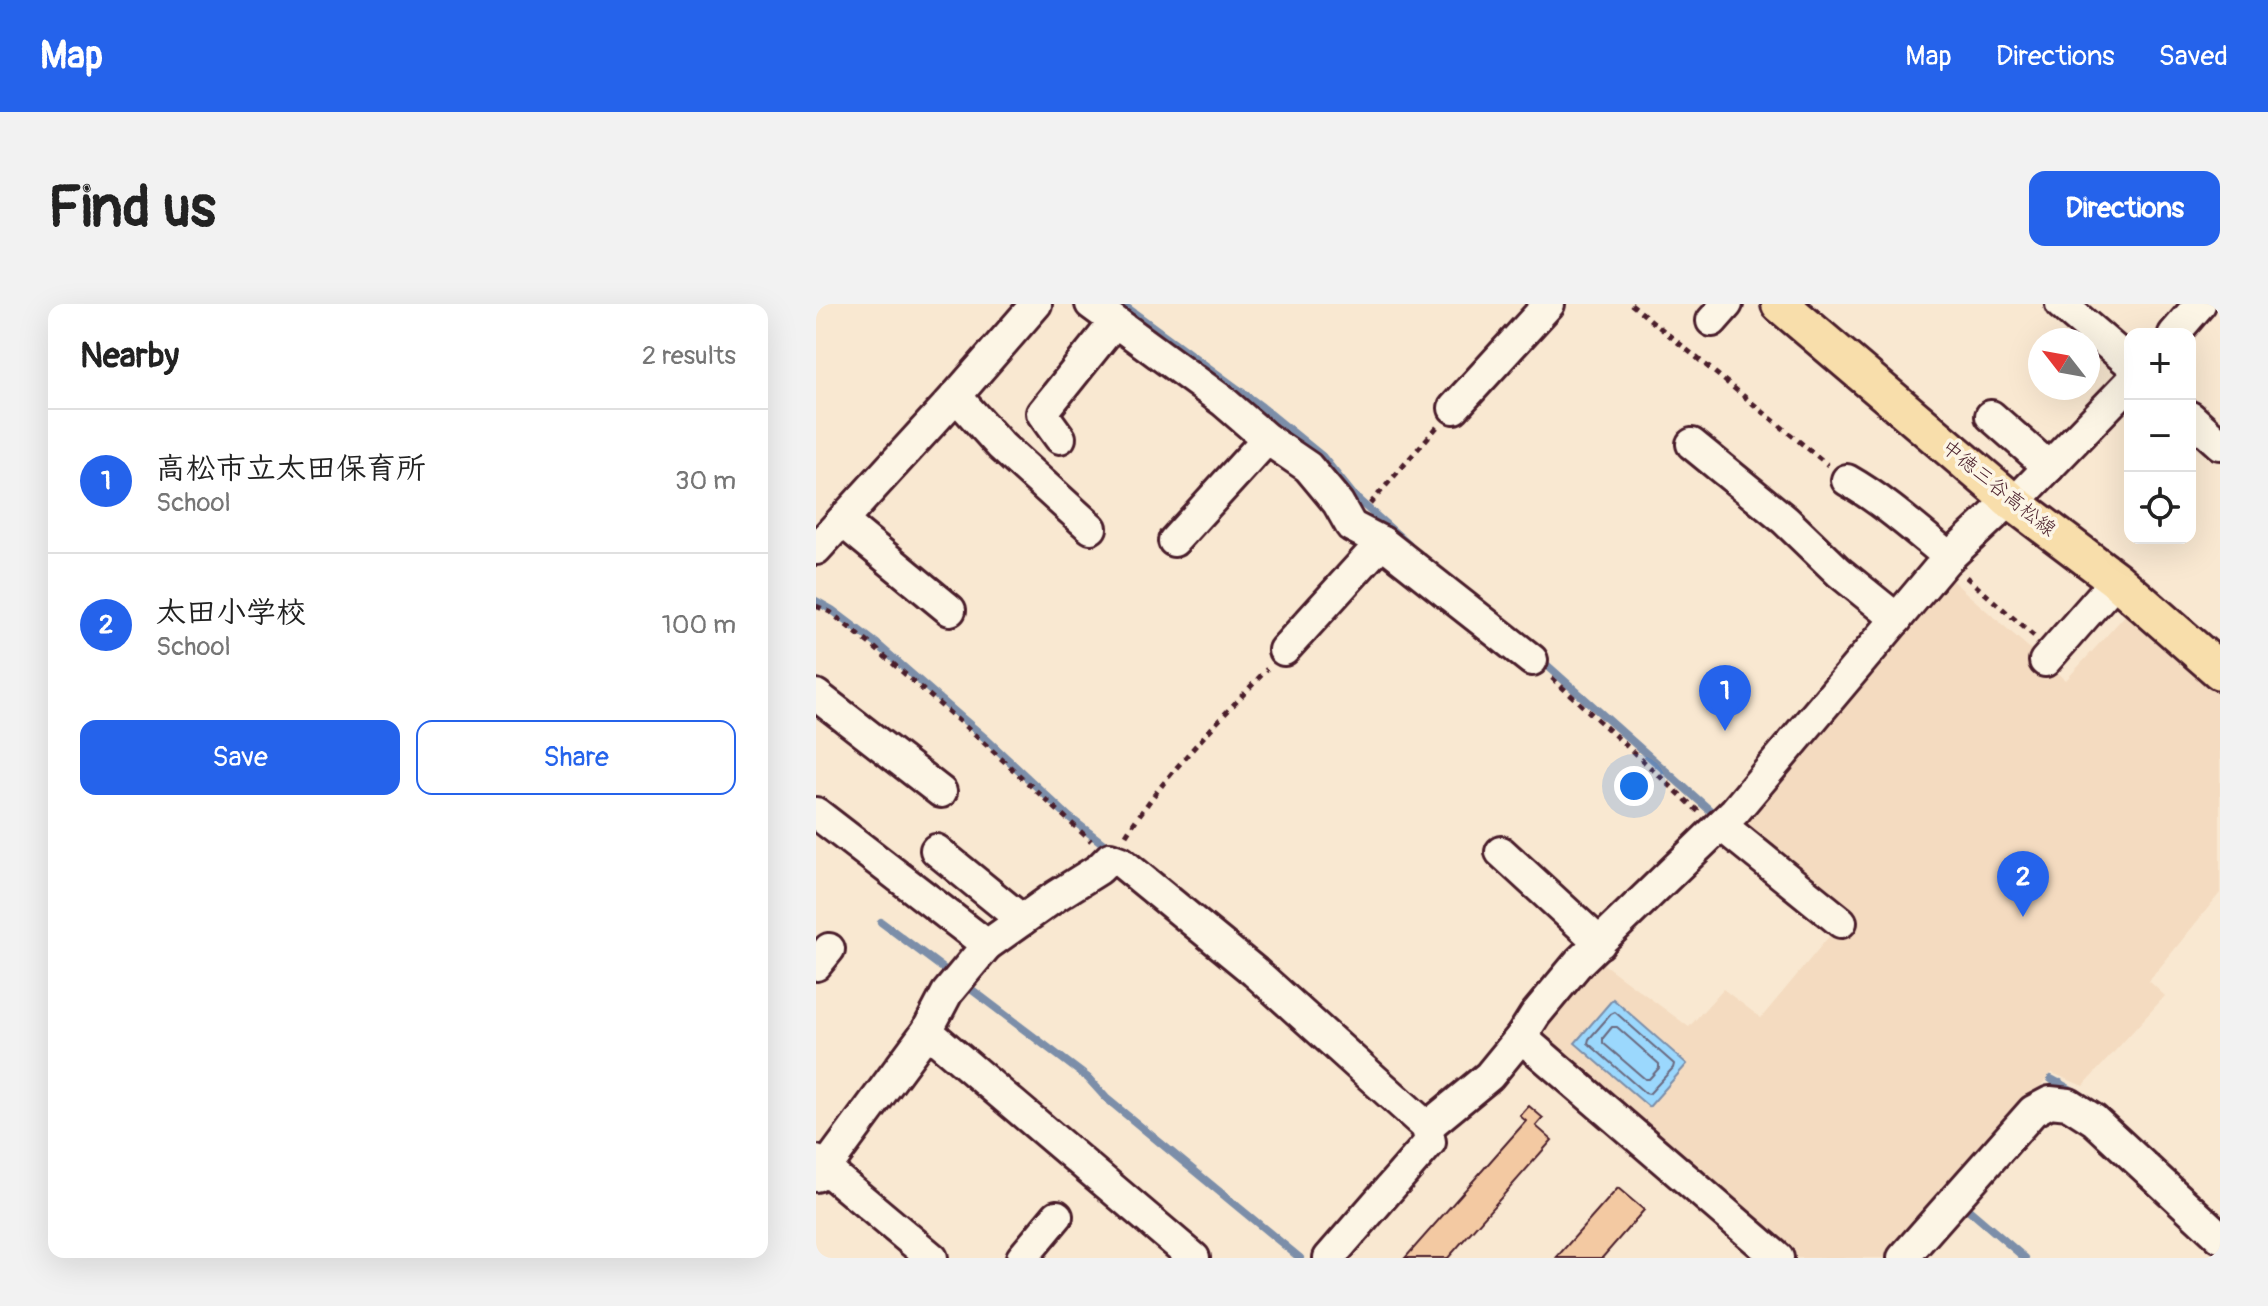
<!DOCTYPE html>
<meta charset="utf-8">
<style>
body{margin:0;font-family:Pangolin,"Klee One",sans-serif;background:#f2f2f2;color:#222}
.controls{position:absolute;right:24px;top:24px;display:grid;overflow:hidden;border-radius:16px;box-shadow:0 8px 32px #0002}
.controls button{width:72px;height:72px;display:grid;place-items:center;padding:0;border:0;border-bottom:2px solid #e0e0e0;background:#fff;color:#222;font:40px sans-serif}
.compass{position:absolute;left:1212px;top:24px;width:72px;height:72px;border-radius:50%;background:#fff;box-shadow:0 8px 32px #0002;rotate:301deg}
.you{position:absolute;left:818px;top:482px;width:28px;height:28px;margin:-20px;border:6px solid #fff;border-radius:50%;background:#1a73e8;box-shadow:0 0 0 12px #1a73e833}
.badge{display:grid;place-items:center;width:52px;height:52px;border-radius:50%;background:#2563eb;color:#fff;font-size:26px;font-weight:700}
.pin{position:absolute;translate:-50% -66px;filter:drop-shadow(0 2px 4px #0008)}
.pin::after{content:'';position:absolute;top:42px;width:28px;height:24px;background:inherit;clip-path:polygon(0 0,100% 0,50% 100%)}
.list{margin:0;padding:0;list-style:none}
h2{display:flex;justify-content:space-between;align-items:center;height:104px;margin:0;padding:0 32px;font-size:34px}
h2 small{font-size:26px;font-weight:400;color:#767676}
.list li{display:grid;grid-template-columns:52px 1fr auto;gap:24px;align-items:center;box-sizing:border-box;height:144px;padding:0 32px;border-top:2px solid #e0e0e0}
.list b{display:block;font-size:30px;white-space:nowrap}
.list p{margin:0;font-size:26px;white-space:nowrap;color:#767676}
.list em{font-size:26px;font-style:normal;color:#767676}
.actions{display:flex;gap:16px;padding:24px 32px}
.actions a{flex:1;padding:18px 0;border:2px solid #2563eb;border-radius:16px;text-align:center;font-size:28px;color:#2563eb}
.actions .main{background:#2563eb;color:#fff}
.icon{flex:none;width:44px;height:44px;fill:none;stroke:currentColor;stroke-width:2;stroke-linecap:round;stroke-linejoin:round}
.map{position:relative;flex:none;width:1404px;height:954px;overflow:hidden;border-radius:16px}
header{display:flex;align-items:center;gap:48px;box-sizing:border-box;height:112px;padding:0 40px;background:#2563eb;color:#fff}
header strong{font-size:38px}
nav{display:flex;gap:44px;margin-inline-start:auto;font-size:28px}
.intro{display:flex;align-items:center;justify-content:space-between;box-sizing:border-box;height:192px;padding:0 48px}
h1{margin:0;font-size:56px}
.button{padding:20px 36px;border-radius:16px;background:#2563eb;color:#fff;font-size:28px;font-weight:700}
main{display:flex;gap:48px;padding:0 48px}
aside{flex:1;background:#fff;border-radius:16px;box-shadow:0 8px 32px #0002}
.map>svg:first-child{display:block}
</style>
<header>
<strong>Map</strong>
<nav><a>Map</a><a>Directions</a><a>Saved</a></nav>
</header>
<div class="intro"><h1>Find us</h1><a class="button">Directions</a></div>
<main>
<aside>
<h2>Nearby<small>2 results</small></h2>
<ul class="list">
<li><span class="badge">1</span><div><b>高松市立太田保育所</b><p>School</p></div><em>30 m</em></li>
<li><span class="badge">2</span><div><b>太田小学校</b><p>School</p></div><em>100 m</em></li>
</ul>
<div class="actions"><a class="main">Save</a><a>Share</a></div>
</aside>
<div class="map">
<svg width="1404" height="954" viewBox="0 0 1404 954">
<rect width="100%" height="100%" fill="#f9e8d1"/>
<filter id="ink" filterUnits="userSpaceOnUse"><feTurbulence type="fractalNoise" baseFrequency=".0125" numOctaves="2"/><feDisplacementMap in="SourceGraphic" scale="16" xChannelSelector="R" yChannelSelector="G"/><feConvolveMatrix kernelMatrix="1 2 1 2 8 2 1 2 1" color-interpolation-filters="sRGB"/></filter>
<g filter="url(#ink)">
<polygon fill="#f4dbc0" points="1132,273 1250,376 1313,307 1404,387 1404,589 1333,677 1349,692 1267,782 1236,769 1069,954 973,954 720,734 786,659 873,723 907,685 945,714 1025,618 928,523 926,516"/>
<polygon fill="#9bd8fd" stroke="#7b8ea9" stroke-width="2" points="797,695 871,760 833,803 759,739"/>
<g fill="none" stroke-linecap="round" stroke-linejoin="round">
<g stroke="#6a697f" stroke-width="2">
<polygon points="799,708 858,760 857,764 833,790 829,789 772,739 773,735 795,710"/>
<polygon points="796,723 801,723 843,760 843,764 833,775 829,775 787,739 787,734"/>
</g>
<g stroke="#7b8ea9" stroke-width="8">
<polyline points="306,0 446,103 506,152 539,193 593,241"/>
<polyline points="0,297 16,306 61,340 169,434 253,513 294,545"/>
<polyline points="724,355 897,509"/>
<polyline points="65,618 136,671"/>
<polyline points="147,679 272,774 290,794 484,954"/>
<polyline points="1235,775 1263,790"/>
<polyline points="1227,788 1244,779"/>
<polyline points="1153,906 1209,954"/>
</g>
</g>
<g fill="#f3c9a2" stroke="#4a1f2b" stroke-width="2">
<polygon points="713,802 727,814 720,822 736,836 632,954 589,954 710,817 704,812"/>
<polygon points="802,884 828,906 786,954 740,954"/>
</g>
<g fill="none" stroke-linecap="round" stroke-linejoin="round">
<defs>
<g id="minor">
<polyline points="275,0 407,97 451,135 492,163 522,199 535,222 566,238 716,356"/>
<polyline points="1245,0 1314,59"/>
<polyline points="896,17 911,0"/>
<polyline points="1358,30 1384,0"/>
<polyline points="140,92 185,142 275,224"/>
<polyline points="638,104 733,0"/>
<polyline points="1175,112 1233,163"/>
<polyline points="1374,113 1404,140"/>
<polyline points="244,134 226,109 298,19"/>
<polyline points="876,140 969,216 1023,268 1081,315"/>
<path d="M1031,176C1068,197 1100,226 1133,253"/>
<polyline points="1198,199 1314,79"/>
<polyline points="26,217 134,306"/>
<polyline points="358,237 451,135"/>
<polyline points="0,245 140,92 220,0"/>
<polyline points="468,346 566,238"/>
<polyline points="1229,357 1300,276"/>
<polyline points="0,391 125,488"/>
<polyline points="0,509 171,641 240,592 283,565 294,554 305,558 439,668 611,823 673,772 705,733 719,711 763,658 919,507 1130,256 1194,196"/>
<polyline points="905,521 1025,618"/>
<polyline points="120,546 206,616"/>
<polyline points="685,548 784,639"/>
<polyline points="0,661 13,645"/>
<polyline points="111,727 378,954"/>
<polyline points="705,733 962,954"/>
<polyline points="0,857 116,954"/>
<polyline points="0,872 9,865 111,727 131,689 171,641"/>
<polyline points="206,954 241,912"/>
<polyline points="513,954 614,838 611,823"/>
<polyline points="1087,954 1217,807 1234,798 1253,800 1278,816 1404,933"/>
</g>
<polyline id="major" points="964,0 1198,199 1300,276 1404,367"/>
</defs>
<use href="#minor" stroke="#4a1f2b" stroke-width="36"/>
<use href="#major" stroke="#4a1f2b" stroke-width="42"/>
<g stroke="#4a1f2b" stroke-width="5" stroke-dasharray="6 6" stroke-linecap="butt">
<polyline points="815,0 1012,161"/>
<polyline points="554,200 621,123"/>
<polyline points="1150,273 1218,332"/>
<polyline points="0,302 14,308 59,344 167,438 275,537"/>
<polyline points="736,374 883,508"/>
<path d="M310,531C349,470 402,418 451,365"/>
</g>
<use href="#minor" stroke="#fcf5e5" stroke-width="30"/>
<use href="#major" stroke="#f8deab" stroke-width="36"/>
</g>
</g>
<g text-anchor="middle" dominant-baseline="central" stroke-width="7" stroke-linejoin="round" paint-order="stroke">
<g font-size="20" fill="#4a1f2b" stroke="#fcf5e5">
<text transform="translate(1183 184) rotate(39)">中徳三谷高松線</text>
</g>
</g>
</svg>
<div class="controls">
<button>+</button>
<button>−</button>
<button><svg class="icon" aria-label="locate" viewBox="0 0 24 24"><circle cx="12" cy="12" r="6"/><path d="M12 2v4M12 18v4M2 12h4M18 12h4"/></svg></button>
</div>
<svg class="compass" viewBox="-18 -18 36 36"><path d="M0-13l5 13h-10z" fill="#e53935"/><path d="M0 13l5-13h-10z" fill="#767676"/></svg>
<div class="you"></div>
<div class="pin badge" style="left:909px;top:427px">1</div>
<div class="pin badge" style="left:1207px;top:613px">2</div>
</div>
</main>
